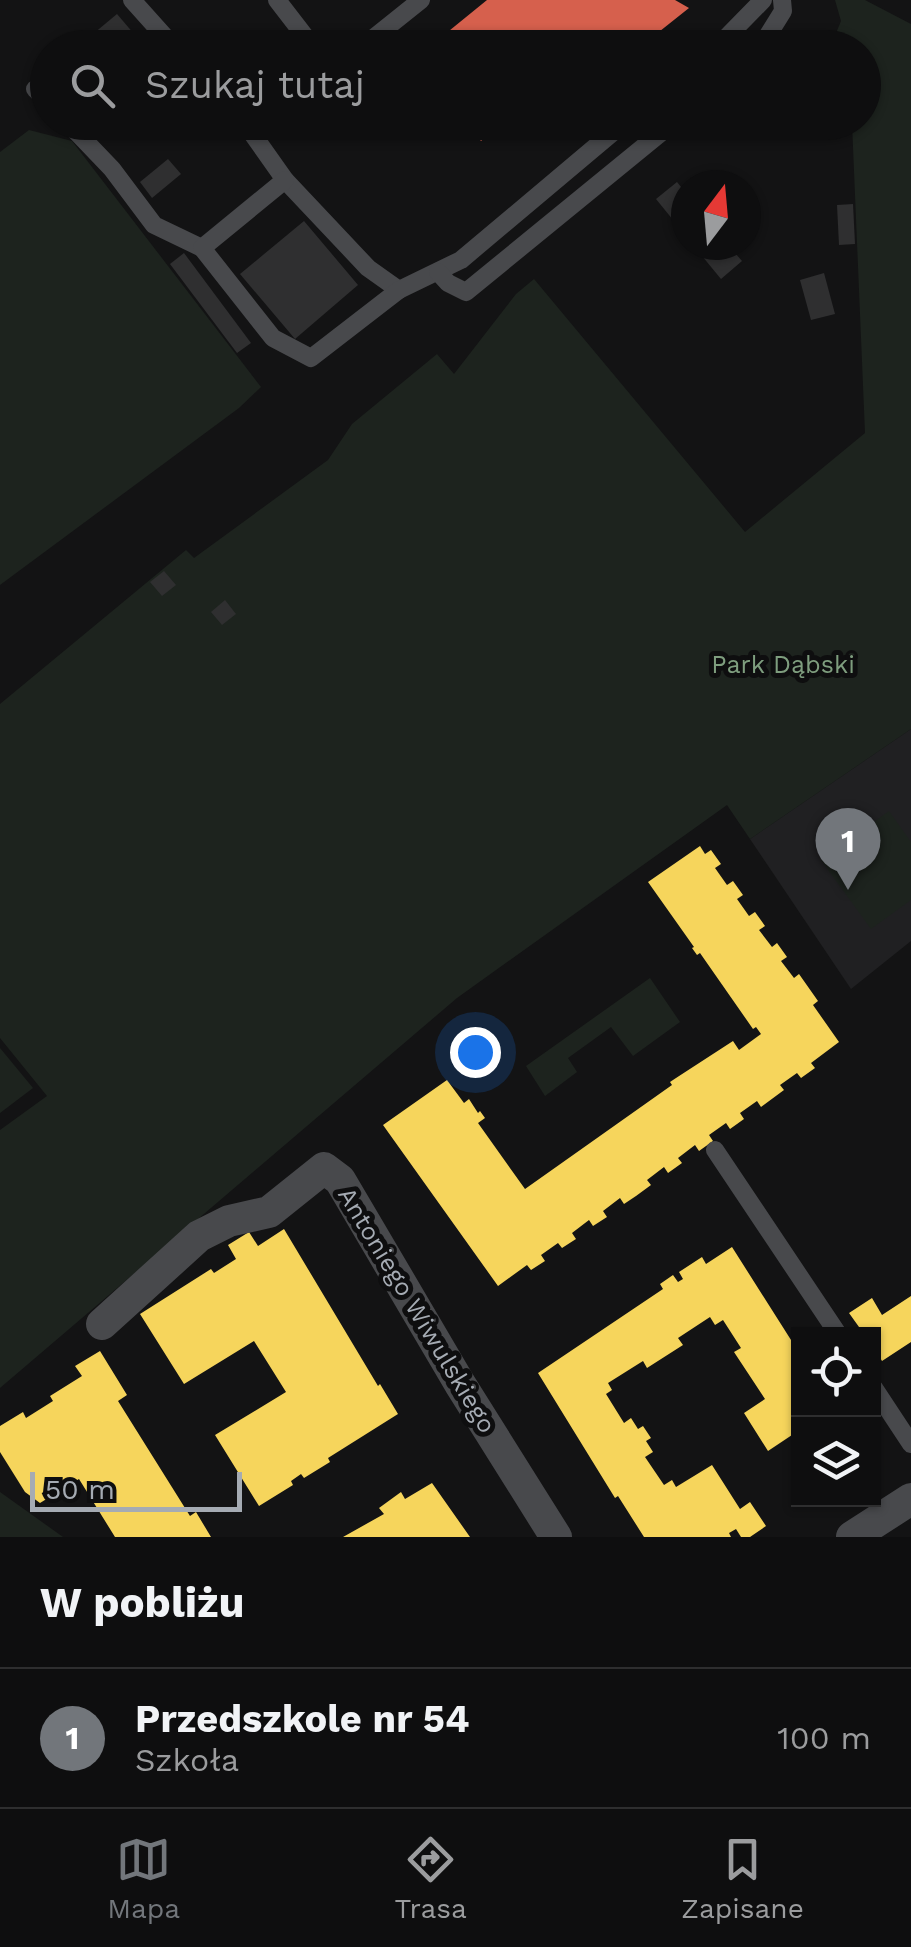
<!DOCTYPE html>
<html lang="pl">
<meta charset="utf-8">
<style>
body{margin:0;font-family:"Work Sans",sans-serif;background:#1c1c1d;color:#f1f3f6}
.controls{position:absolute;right:30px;bottom:30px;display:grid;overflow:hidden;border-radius:0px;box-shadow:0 2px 8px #0004}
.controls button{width:90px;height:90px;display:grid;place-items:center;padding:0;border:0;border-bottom:2px solid #2e2e2f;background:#0e0e0f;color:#f1f3f6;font:50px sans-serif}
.compass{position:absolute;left:671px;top:170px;width:90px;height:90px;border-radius:50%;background:#0e0e0f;box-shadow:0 2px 8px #0004;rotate:16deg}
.scale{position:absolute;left:30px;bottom:25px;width:212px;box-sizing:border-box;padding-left:10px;border:5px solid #a5abb3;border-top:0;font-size:28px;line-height:35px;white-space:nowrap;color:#a5abb3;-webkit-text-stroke:8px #0e0e0f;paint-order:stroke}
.you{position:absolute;left:475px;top:1052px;width:35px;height:35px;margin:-25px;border:8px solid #fff;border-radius:50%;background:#1a73e8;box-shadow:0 0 0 15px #1a73e833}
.badge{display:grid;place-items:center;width:65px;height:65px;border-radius:50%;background:#72767b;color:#fff;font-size:32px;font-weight:700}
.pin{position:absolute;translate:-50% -82px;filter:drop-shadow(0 2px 5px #0008)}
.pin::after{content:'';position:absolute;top:52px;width:35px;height:30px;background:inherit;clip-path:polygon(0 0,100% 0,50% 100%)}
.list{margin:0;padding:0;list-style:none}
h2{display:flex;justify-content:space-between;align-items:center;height:130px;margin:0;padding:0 40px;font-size:42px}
h2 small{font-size:32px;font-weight:400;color:#9b9c9e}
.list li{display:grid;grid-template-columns:65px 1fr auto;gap:30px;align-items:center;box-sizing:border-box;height:140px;padding:0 40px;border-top:2px solid #2e2e2f}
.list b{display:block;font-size:38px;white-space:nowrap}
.list p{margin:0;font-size:32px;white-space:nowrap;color:#9b9c9e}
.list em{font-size:32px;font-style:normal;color:#9b9c9e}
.icon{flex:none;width:55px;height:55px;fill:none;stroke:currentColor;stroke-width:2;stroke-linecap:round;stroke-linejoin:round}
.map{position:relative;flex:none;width:911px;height:1537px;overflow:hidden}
.search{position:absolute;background:#0e0e0f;box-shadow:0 2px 8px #0004;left:30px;right:30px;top:30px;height:110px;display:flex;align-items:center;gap:25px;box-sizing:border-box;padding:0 35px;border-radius:55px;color:#9b9c9e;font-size:38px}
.sheet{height:270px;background:#0e0e0f}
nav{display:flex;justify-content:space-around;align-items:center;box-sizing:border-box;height:140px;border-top:2px solid #2e2e2f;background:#0e0e0f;font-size:28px;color:#9b9c9e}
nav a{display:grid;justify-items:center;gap:5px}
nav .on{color:#72767b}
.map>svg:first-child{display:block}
</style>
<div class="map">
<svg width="911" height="1537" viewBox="0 0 911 1537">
<rect width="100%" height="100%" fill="#131314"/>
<polygon fill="#202022" points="911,729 911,941 851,989 750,839"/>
<g fill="#1d231e">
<polygon points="835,0 865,0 911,24 911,729 750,839 727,805 457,998 0,1388 0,1130 47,1096 0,1038 0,704 186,550 194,558 328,460 352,424 437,354 454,374 516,294 534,279 745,532 865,433 852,123 864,122 864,48 836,47 834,38 841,21"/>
<polygon points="29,130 72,141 261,387 239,408 0,585 0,152"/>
<polygon points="889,811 911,842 911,900 871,929 821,860"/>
<polygon points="650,978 680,1022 633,1056 611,1027 568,1058 577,1072 545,1096 526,1066"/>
<polygon points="0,1048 33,1088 0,1113"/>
<polygon points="0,1492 63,1537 0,1537"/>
</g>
<g fill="#f6d55c">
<polygon points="700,846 705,854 711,850 721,864 715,868 727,885 733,881 743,895 737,899 749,916 755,912 765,926 759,930 772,947 777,943 787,957 781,961 794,978 799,974 818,1001 813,1005 839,1042 811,1063 815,1068 801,1078 797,1073 780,1085 784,1090 761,1107 757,1101 740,1113 744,1119 730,1129 726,1123 709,1135 713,1141 699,1151 695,1145 678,1158 682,1163 668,1173 664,1167 647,1180 651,1185 636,1196 624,1204 620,1198 603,1211 607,1217 593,1226 589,1220 572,1233 576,1239 562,1248 558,1243 541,1255 545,1261 531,1270 527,1265 498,1286 383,1125 447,1080 464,1103 469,1099 478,1113 480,1111 485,1118 478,1123 525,1189 672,1085 670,1082 676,1078 733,1041 739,1050 761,1034 756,1027 753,1029 700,953 697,955 692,948 694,947 648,882"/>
<polygon points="284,1229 378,1386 380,1384 398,1414 328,1458 330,1462 304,1478 301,1474 291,1481 293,1485 259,1506 215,1435 286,1392 254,1341 184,1384 140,1314 211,1269 214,1273 236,1259 228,1245 249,1232 258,1246"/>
<polygon points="732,1247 798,1351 798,1431 768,1451 744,1413 765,1399 734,1352 741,1348 723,1320 715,1325 710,1317 678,1338 683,1345 647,1368 643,1361 608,1383 612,1390 606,1394 624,1423 631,1418 638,1429 643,1426 651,1438 646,1441 653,1452 645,1457 664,1485 672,1480 676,1487 712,1465 740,1509 750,1502 766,1526 750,1537 741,1537 736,1529 729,1533 731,1537 644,1537 618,1496 615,1498 538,1373 663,1289 660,1284 673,1275 678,1282 683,1279 679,1272 702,1257 706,1264"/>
<polygon points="911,1296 911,1342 882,1361 874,1348 874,1334 864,1334 849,1313 872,1298 882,1315"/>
<polygon points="100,1351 127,1395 118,1401 190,1516 196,1512 211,1537 115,1537 79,1479 40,1503 25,1492 0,1452 0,1426 23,1412 26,1418 53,1401 50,1396 82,1376 75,1366"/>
<polygon points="432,1483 470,1537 343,1537 384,1514 379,1508 401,1492 405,1499"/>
</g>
<g fill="#d6604d">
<polygon points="487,0 675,0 689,8 645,43 642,40 636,45 639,48 428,48"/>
<polygon points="465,122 504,122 481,141"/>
</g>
<g fill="#2f2f30">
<polygon points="117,14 146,48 105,48 93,34"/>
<polygon points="168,159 181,174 152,198 140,182"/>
<polygon points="677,182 686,193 686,236 656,199"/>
<polygon points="853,204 855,244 839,245 837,205"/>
<polygon points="304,221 358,285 295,339 240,274"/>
<polygon points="693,245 728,245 742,261 721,279"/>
<polygon points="184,253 251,343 237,353 170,264"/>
<polygon points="824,273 835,314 811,320 800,280"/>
<polygon points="164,571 176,585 162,596 150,582"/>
<polygon points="225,600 236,614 222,625 211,612"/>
</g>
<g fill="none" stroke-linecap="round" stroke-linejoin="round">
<g stroke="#48494c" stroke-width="18">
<polyline points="132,0 175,48"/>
<polyline points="277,0 314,48"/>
<polyline points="361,48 421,0"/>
<polyline points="716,48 763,0"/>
<polyline points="760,48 783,11 782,0"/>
<polyline points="35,89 48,102"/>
<polyline points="67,122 112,169 154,225 202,248"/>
<polyline points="244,122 285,180 368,268 399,290"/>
<polyline points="285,180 202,248 273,338 311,358 399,290 461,260 625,122"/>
<polyline points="438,272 448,283 466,292 674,122"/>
<polyline points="715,1150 838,1334"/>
<polyline points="874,1388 911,1444"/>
</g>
<g stroke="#48494c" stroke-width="32">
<polyline points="102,1324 199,1236 229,1221 269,1212 324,1168 340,1180 460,1384 556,1537"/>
<polyline points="852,1537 911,1499"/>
</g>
</g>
<g text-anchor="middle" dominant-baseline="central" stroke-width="10" stroke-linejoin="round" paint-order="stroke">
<g font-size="25" fill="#7e9d7e" stroke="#0e0e0f">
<text x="783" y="664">Park Dąbski</text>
</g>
<g font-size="25" fill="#a5abb3" stroke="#0e0e0f">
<text transform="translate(417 1310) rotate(59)">Antoniego Wiwulskiego</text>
</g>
</g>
</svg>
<div class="controls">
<button><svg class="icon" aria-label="locate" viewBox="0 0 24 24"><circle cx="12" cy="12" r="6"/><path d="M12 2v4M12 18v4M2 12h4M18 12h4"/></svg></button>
<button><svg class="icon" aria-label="layers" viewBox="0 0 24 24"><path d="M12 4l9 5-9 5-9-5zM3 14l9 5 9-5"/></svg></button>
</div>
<svg class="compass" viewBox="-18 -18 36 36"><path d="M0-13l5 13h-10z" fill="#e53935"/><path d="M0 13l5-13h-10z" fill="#9b9c9e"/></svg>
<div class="scale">50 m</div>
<div class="you"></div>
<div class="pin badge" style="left:848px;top:890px">1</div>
<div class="search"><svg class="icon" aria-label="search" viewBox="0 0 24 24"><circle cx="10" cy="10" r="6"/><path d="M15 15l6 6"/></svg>Szukaj tutaj</div>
</div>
<section class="sheet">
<h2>W pobliżu<small></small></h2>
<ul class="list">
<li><span class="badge">1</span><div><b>Przedszkole nr 54</b><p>Szkoła</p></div><em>100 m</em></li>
</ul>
</section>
<nav>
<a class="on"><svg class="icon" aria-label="map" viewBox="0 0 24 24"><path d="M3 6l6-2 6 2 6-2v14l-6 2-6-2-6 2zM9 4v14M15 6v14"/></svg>Mapa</a>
<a><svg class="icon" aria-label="directions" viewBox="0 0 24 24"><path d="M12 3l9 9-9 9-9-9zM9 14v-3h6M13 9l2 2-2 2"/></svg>Trasa</a>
<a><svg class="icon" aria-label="saved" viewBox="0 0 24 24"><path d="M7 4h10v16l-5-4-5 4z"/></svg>Zapisane</a>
</nav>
